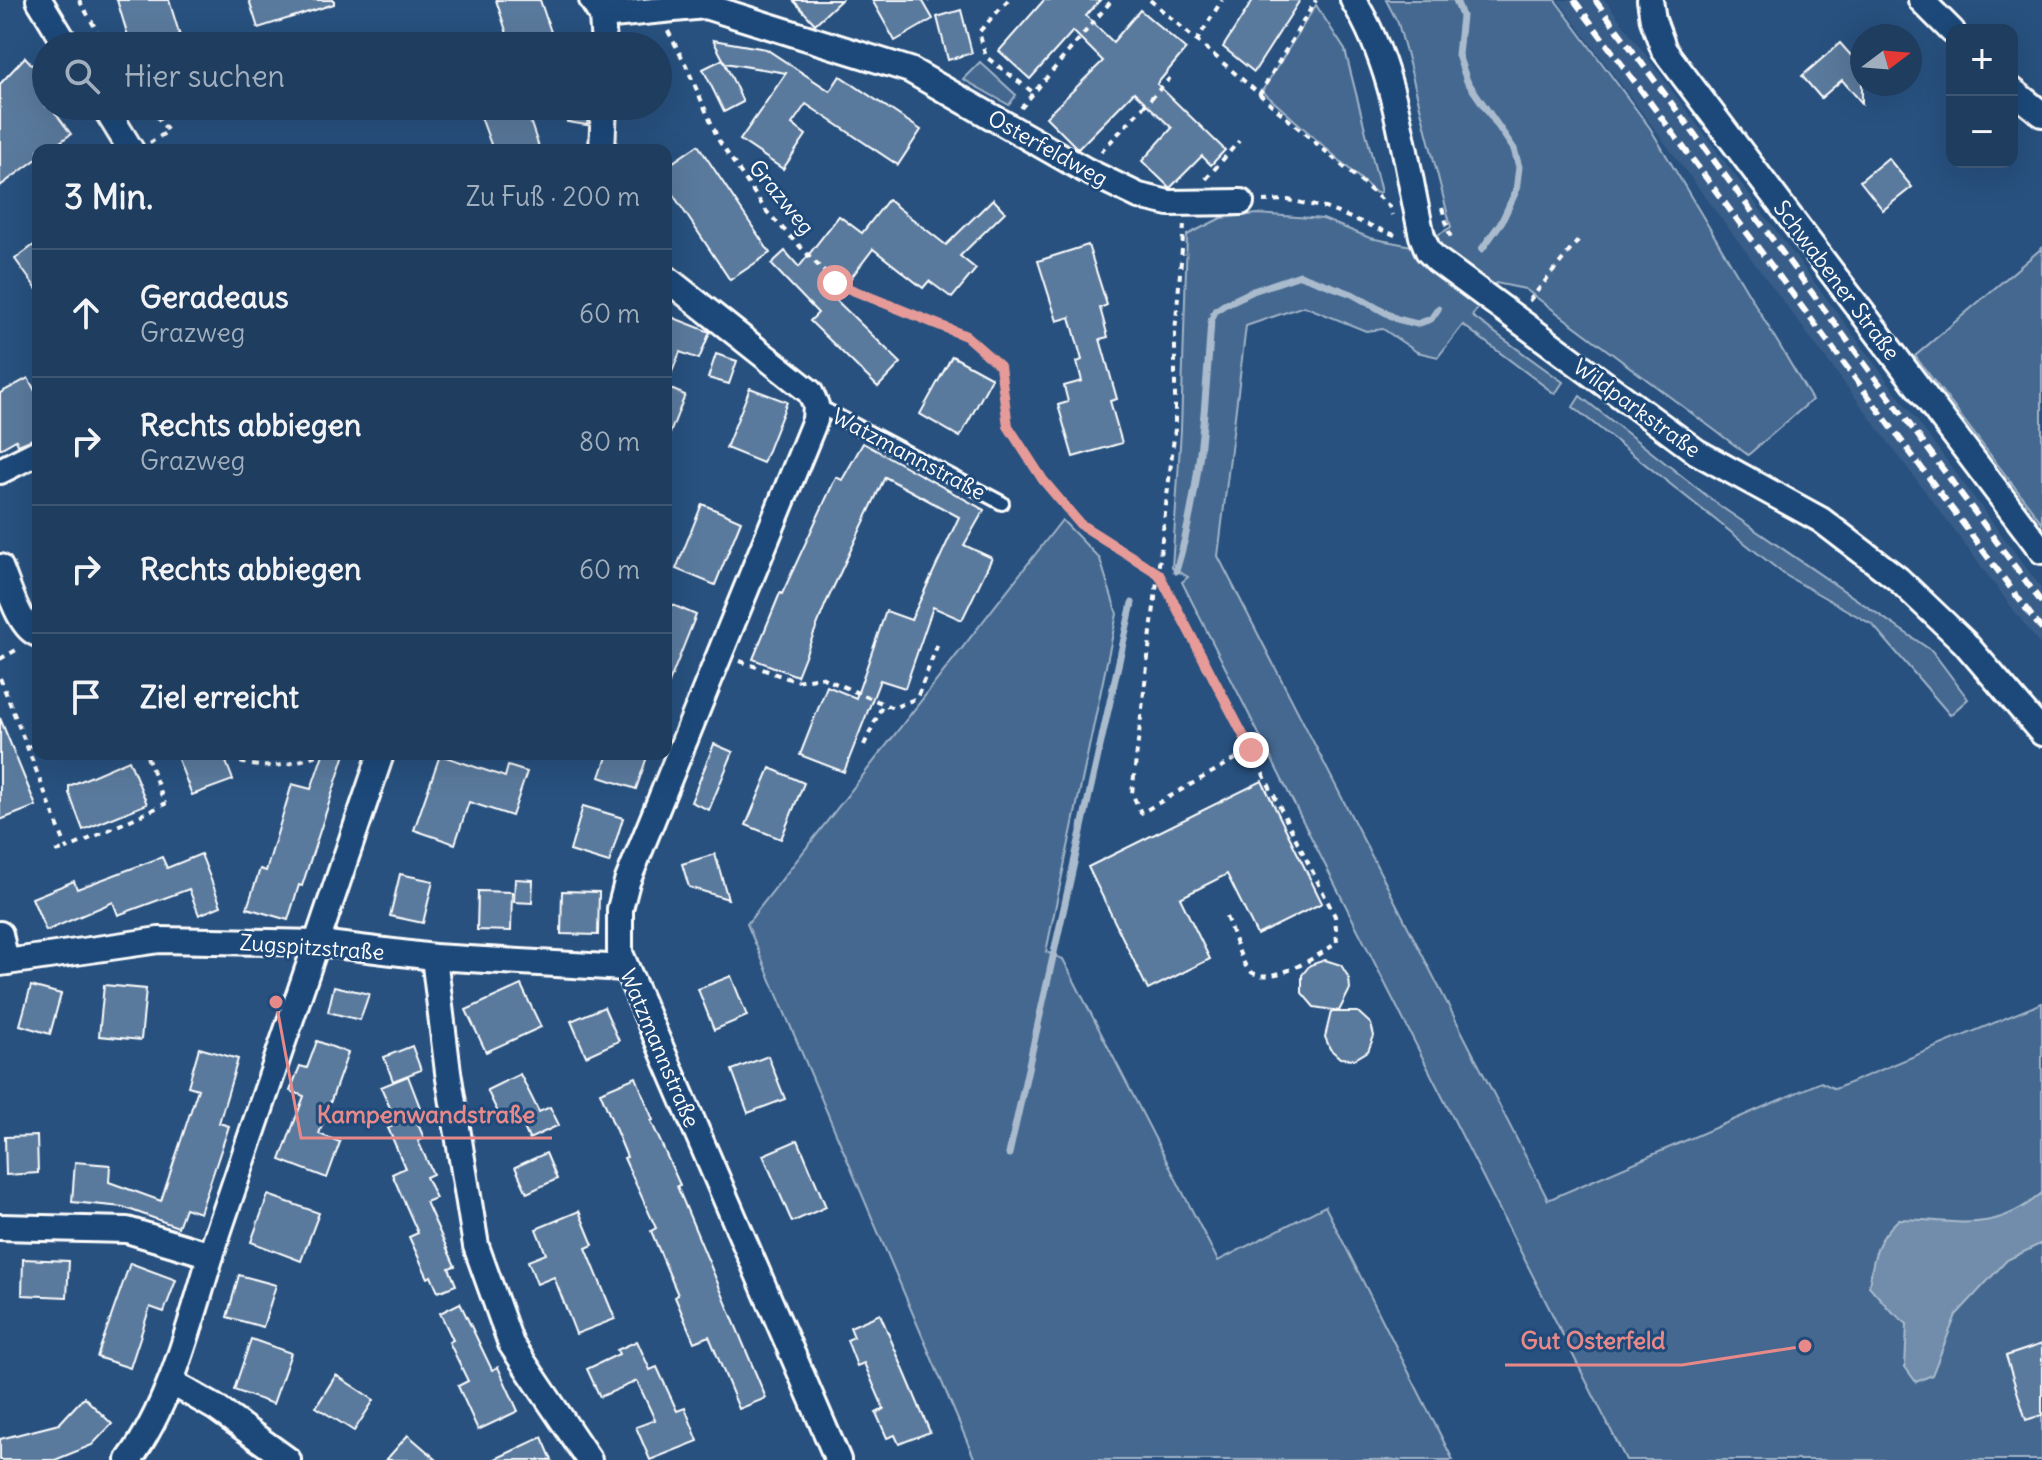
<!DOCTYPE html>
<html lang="de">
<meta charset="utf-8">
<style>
body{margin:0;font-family:Delius,sans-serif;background:#264465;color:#f1f3f6}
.controls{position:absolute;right:24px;top:24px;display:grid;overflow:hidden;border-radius:16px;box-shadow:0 8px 32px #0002}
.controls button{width:72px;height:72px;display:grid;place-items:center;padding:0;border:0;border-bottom:2px solid #3c5674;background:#1e3d5f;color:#f1f3f6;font:40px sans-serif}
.compass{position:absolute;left:1850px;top:24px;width:72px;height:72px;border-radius:50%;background:#1e3d5f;box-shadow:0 8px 32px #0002;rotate:74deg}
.stop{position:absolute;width:24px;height:24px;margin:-18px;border:6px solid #e69b98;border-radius:50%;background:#fff}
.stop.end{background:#e69b98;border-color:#fff;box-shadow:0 2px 8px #0008}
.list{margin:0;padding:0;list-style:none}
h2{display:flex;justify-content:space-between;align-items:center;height:104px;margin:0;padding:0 32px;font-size:34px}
h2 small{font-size:26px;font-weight:400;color:#a1aebd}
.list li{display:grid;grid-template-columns:52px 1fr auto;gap:24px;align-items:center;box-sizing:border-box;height:128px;padding:0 32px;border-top:2px solid #3c5674}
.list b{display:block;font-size:30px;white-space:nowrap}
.list p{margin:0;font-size:26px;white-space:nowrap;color:#a1aebd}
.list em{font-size:26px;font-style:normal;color:#a1aebd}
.icon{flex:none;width:44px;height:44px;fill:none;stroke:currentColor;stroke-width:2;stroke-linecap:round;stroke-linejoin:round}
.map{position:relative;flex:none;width:2042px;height:1460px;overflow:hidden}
.search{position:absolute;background:#1e3d5f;box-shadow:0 8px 32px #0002;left:32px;top:32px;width:640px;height:88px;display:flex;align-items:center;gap:20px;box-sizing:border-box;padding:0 28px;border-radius:44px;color:#a1aebd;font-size:30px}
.panel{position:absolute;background:#1e3d5f;box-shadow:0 8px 32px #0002;left:32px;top:144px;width:640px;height:616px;border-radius:16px}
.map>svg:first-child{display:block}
</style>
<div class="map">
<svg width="2042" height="1460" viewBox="0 0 2042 1460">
<rect width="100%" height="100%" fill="#28517f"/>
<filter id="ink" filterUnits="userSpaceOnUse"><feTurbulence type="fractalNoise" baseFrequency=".0125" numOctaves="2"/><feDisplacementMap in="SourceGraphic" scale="16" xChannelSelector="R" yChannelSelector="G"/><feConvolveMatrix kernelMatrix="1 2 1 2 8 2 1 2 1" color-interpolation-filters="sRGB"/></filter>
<g filter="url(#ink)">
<polygon fill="#375d88" points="1558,0 1605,0 2042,589 2042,648"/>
<g fill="#446890" stroke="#a2b4c8" stroke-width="2">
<polygon points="1386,0 1555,0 1650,128 1812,400 1748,455 1525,289 1496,283 1472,316 1563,382 1555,394 1463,325 1438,357 1417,352 1383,329 1366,331 1304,306 1246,326 1218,556 1548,1200 1821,1082 1835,1089 2042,1003 2042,1460 1626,1460 1182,582 1188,577 1172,568 1181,430 1187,235 1221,218 1258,214 1323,219 1370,238 1417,247 1451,227 1406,52 1398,23"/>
<polygon points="1316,5 1345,50 1381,192 1376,193 1262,91"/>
<polygon points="980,62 1016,95 1009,105 963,79"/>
<polygon points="2042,248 2042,523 1915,356"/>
<polygon points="1580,396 1720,506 1932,651 1968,699 1950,715 1873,625 1785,575 1573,407"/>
<polygon points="1062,520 1100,559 1117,614 1046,952 1063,959 1218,1261 1325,1206 1453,1460 975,1460 747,924"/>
</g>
<path fill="#718dab" stroke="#aabbcd" stroke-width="2" d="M2042,1193V1243L2007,1260L1956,1315L1932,1375L1916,1382L1905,1367L1907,1324L1889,1309L1869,1286C1874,1255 1875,1241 1899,1219C1957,1220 1993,1235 2042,1193Z"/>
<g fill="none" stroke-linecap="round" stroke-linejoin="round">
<g stroke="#aabbcd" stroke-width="7">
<polyline points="1456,0 1462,16 1458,55 1467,81 1514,149 1519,167 1516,191 1502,221 1482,249"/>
<path d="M1176,571C1201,490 1205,405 1211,321L1215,311L1224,305L1253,291L1300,275L1352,294L1397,319L1417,324L1431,319L1438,309"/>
<polyline points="1009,1154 1132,603"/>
</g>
</g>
<g fill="#5a7a9d" stroke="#fff" stroke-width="2">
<polygon points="117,0 169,0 183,46 131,46"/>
<polygon points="249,0 334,0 334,4 258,28"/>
<polygon points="496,0 540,0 552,35 511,46"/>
<polygon points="793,0 841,0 815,24"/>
<polygon points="872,0 922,0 933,19 895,41"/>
<polygon points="1044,0 1100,0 1086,16 1113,42 1140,10 1186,49 1157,84 1225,150 1211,165 1202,156 1170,188 1142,161 1172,128 1134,92 1078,149 1046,117 1103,61 1073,31 1030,79 999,51"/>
<polygon points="1253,0 1300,0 1254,72 1223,47"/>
<polygon points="961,10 972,53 948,60 937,17"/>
<polygon points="713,40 766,49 830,91 840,76 921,130 898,165 806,104 792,124 806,135 783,169 740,140 786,73 725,63"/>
<polygon points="1840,43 1862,68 1862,103 1842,80 1821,98 1802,76"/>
<polygon points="25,57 46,80 46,87 41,94 46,100 46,106 50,106 71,134 49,150 38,150 38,158 0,186 0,84"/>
<polygon points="723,59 743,102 724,112 703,69"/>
<polygon points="477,106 525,106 540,150 493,150"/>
<polygon points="569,106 589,106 587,125 567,122"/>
<polygon points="698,145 770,253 730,280 666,184 666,167"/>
<polygon points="1888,158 1912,187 1883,210 1860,181"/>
<polygon points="993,199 1005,212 960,256 976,269 952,298 929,281 923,288 873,249 835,299 901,363 878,387 810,321 818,313 771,264 785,251 799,267 839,216 862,233 888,200 946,245"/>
<polygon points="38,242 38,291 15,259"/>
<polygon points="1088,245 1107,305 1100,308 1108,337 1100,339 1117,399 1110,401 1122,443 1073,457 1058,405 1068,402 1064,386 1082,381 1077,362 1082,360 1070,317 1057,321 1038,261"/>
<polygon points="666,315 710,332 699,359 680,352 667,384"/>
<polygon points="716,354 737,361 729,384 708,378"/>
<polygon points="952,356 992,378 960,437 920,414"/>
<polygon points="28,378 38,396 38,437 18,445 16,440 0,449 0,393"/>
<polygon points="666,387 685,395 667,441 666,440"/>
<polygon points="750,388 787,402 763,463 726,448"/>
<polygon points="863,443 984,510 964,545 992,558 962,620 933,607 905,688 880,680 844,772 800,755 827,686 856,698 886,611 911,620 959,517 885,477 826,603 797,676 753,659 780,593 782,594 836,477 842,480"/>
<polygon points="702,504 741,521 715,585 676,569"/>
<polygon points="666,602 696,615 667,688 666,687"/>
<polygon points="0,718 36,806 0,820"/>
<polygon points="714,744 733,752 709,810 691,802"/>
<polygon points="176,754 223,754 233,780 192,795"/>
<polygon points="323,754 345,754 302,886 299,885 288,920 247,908 260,869 266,871 292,784 311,789"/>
<polygon points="608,754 648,754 636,789 600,777"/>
<polygon points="440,755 505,777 508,766 527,772 512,816 469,802 455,844 414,830"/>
<polygon points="129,760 147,804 83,830 69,793 69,786"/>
<polygon points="770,768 804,783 781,839 746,825"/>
<polygon points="1262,781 1322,903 1257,935 1227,874 1180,898 1210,959 1148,990 1088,867"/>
<polygon points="583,806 623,818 609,863 570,851"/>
<polygon points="201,854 221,906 199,915 189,889 118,915 113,902 46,931 32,898 74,881 77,889 162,857 167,868"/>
<polygon points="715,854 728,899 689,887 682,864"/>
<polygon points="400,874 433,881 423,923 390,916"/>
<polygon points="515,879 533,880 532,903 514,902"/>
<polygon points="478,891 512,892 511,931 477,930"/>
<polygon points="562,891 599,892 598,935 561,934"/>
<polygon points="1325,960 1341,965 1349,978 1350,989 1339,1011 1314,1007 1302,993 1302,975 1310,965"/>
<polygon points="731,976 747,1016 714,1030 698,989"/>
<polygon points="104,985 146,989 141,1040 99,1036"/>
<polygon points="521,985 541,1027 486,1052 466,1010"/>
<polygon points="31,986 61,994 50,1034 20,1025"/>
<polygon points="334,986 369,994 360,1020 328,1012"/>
<polygon points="604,1007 619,1041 586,1056 571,1021"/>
<polygon points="1331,1012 1358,1012 1371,1024 1374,1036 1368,1051 1355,1059 1340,1058 1330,1049 1325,1037"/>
<polygon points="317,1041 348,1053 319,1134 340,1142 327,1178 280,1160 304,1096 290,1091 300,1066 307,1068"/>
<polygon points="412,1046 421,1070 393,1081 384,1057"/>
<polygon points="199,1048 238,1059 219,1123 229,1126 200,1213 185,1208 178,1227 123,1207 72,1202 75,1162 110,1165 109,1182 161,1201 198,1089 188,1086"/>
<polygon points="768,1056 785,1099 748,1113 732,1070"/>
<polygon points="520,1074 539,1112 550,1107 559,1125 529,1139 518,1114 502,1121 487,1090"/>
<polygon points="408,1076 421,1110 413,1113 424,1138 418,1141 433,1174 426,1177 436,1198 426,1202 455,1266 449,1268 456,1285 438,1292 431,1276 428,1278 409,1237 418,1233 392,1174 405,1168 388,1128 397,1124 381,1087"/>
<polygon points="636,1077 653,1120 651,1121 680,1185 677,1186 766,1398 739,1409 709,1336 694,1342 675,1297 678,1295 651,1231 656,1228 624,1158 627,1157 600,1092"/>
<polygon points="37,1136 38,1173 6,1175 5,1137"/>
<polygon points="798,1140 826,1207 792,1222 763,1155"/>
<polygon points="546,1153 557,1179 527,1193 515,1167"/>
<polygon points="268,1195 319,1213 301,1261 251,1242"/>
<polygon points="579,1211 593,1245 586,1248 615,1319 576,1334 554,1277 537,1284 528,1261 546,1254 536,1229"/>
<polygon points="23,1259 69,1261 67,1297 22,1295"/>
<polygon points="130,1263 176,1280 164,1312 150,1307 130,1368 97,1357"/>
<polygon points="239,1275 276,1285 263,1327 227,1317"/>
<polygon points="460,1303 492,1370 498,1367 518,1411 478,1430 458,1386 468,1381 449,1342 453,1340 440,1313"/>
<polygon points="880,1314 930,1432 899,1444 895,1435 887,1438 876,1413 884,1409 864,1363 857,1366 847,1340 854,1337 850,1327"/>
<polygon points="251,1339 291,1353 273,1404 234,1390"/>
<polygon points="637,1341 650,1370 657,1367 677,1411 685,1408 698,1441 650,1460 636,1427 655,1420 637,1381 600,1397 587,1369 619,1354 617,1350"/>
<polygon points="2042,1344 2042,1415 2026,1420 2006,1356"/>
<polygon points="336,1375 374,1400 354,1431 316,1407"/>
<polygon points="84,1397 112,1424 92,1445 55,1460 0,1460 0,1439 59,1424"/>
<polygon points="408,1435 437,1460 386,1460"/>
<polygon points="542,1437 552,1460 493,1460"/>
</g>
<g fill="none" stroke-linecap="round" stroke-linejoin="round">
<defs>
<polyline id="service" points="816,405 1002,503"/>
<g id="minor">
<polyline points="39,0 67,46"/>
<polyline points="592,0 602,16 604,46"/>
<path d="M1353,0C1397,70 1404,157 1422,236L1428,251L1437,260L1697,452L1821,520L1898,579L1964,642L2042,733"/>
<polyline points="1650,0 1653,20 1664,50 2042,551"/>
<polyline points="1921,0 1952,31"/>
<polyline points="705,6 910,70 1085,170 1139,196 1169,203 1241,202"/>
<polyline points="602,16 705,6 711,0"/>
<polyline points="2012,90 2042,114"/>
<polyline points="104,106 131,150"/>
<polyline points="602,150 604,106"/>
<polyline points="666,278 810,392 816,405 815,420 627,882 620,909 620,953 838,1460"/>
<polyline points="0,471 38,452"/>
<path d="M0,567C7,583 20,630 38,634"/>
<polyline points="0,934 6,962"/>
<polyline points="434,957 448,1072 476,1246 511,1344 589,1460"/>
<polyline points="0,963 159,940 319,943 434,957 625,968"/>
<polyline points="0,1227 127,1230 211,1255"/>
<polyline points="171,1382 216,1408 288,1460"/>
<path d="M129,1460C177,1395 195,1300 221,1224C274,1067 329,911 381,754"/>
</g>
</defs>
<use href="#service" stroke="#fff" stroke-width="18"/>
<use href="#minor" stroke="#fff" stroke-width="30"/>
<g stroke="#fff" stroke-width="4" stroke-dasharray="6 6" stroke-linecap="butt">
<polyline points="79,0 106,46"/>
<polyline points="929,0 930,1"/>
<polyline points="1008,0 979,32 986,57 1034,93"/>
<polyline points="1150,0 1389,206 1392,215"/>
<polyline points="668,31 685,63 719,141 767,212 835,283 966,336 1000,366 1008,426 1043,480 1080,524 1159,574 1251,750 1141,813 1132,793 1175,429 1175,333 1184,225"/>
<polyline points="1196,42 1222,0"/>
<polyline points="1259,95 1316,0"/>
<polyline points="149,106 168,131 150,143"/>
<polyline points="1021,108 1112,0"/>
<polyline points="1101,152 1170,78"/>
<polyline points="1206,179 1239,141"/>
<polyline points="1263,201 1288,200 1325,208 1400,237"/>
<polyline points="1442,208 1452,242"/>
<polyline points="1529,301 1581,237"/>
<polyline points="0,659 18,649"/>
<polyline points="740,661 795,681 821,677 893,708 917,698 939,641"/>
<polyline points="0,678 67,849 165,804 146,754"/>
<polyline points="864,745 883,704"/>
<polyline points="26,748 38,743"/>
<path d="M233,754L235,760C265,772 290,765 319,754"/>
<polyline points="56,852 67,849"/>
<path d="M1226,917C1232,930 1240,960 1248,969C1266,990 1321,955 1337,942L1335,916L1251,750"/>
</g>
<use href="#service" stroke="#1f4a7a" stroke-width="12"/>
<use href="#minor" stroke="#1f4a7a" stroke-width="24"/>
<g stroke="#fff" stroke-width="6" stroke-dasharray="12 6" stroke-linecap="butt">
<polyline points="1574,0 2042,630"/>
<polyline points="1595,0 2042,603"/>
</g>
</g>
</g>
<g fill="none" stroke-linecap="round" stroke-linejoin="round" filter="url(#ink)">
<polyline stroke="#e69b98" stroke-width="10" points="835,283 966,336 1000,366 1008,426 1043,480 1080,524 1159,574 1251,750"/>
</g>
<g text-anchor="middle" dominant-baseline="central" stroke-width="6" stroke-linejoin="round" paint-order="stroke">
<g font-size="22" fill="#fff" stroke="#1f4a7a">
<text transform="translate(1048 148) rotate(29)">Osterfeldweg</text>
<text transform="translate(782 197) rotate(51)">Grazweg</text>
<text transform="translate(1837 280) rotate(53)">Schwabener Straße</text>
<text transform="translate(1637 408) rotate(36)">Wildparkstraße</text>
<text transform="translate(909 454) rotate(28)">Watzmannstraße</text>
<text transform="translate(312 947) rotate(4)">Zugspitzstraße</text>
<text transform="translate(660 1048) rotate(67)">Watzmannstraße</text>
</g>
</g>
<path fill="none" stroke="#e88989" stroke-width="3" d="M276 1002L301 1138H552M1805 1346L1682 1365H1505"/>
<g fill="#e88989" stroke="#1f4a7a" stroke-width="3">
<circle cx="276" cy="1002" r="8"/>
<circle cx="1805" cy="1346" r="8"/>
</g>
<g font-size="24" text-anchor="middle" font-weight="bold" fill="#e88989" stroke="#1f4a7a" stroke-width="6" stroke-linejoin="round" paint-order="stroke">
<text x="426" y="1123">Kampenwandstraße</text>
<text x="1593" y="1349">Gut Osterfeld</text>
</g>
</svg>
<div class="controls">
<button>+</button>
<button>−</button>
</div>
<svg class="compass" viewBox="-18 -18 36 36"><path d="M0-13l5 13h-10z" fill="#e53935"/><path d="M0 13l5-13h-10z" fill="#a1aebd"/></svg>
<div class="stop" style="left:835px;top:283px"></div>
<div class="stop end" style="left:1251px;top:750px"></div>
<div class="search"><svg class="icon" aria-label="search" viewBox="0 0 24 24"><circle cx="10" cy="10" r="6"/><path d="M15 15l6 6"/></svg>Hier suchen</div>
<section class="panel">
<h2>3 Min.<small>Zu Fuß · 200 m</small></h2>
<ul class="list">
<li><svg class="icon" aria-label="ahead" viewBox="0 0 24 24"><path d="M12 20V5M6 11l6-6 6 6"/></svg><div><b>Geradeaus</b><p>Grazweg</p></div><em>60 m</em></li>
<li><svg class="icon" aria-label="right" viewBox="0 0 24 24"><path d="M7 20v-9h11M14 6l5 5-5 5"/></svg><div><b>Rechts abbiegen</b><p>Grazweg</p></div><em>80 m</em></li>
<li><svg class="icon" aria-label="right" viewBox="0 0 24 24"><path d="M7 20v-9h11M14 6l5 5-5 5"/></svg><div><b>Rechts abbiegen</b></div><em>60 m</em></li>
<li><svg class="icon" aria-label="arrive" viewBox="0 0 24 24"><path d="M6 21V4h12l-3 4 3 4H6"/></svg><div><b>Ziel erreicht</b></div></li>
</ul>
</section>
</div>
